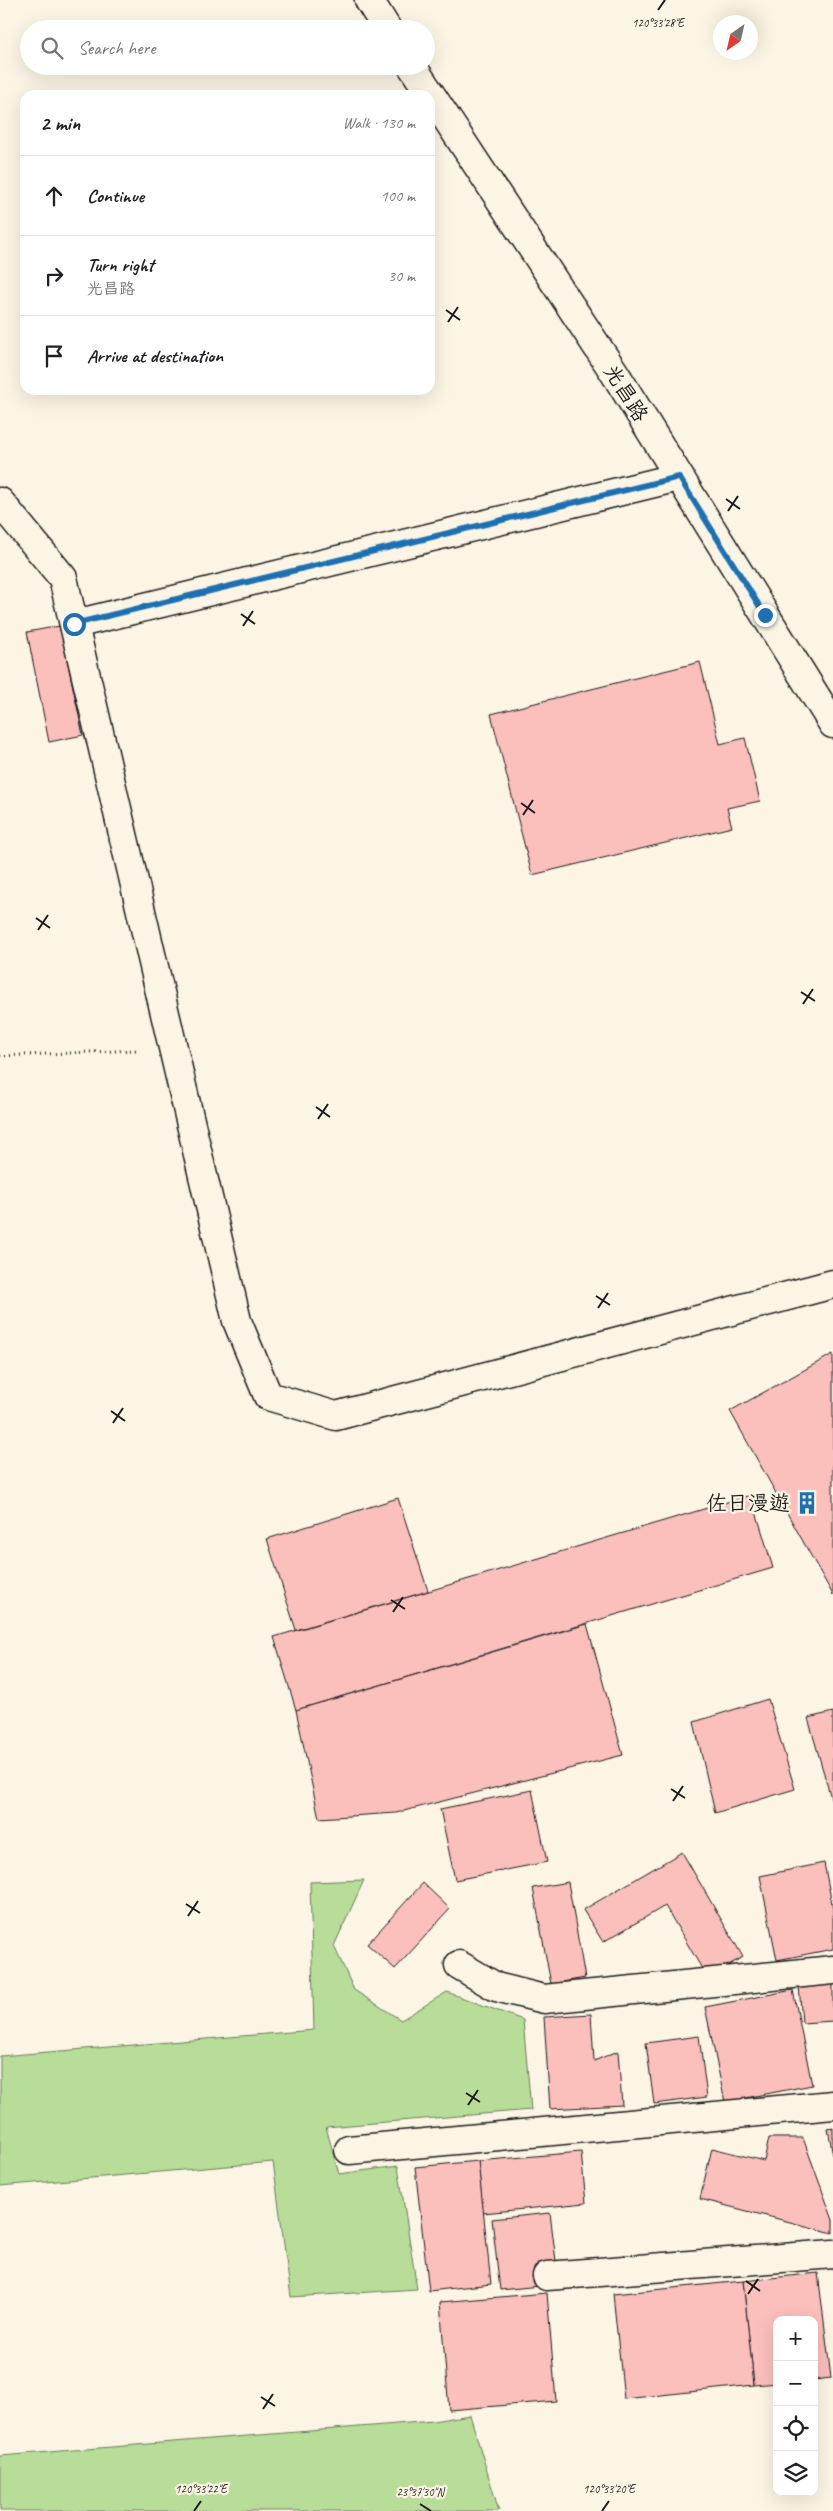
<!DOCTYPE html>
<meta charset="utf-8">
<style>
body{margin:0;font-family:Caveat,"LXGW WenKai TC",sans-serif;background:#f2f2f2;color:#202124}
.controls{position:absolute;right:15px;bottom:15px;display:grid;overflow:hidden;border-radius:10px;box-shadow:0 5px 20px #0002}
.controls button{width:45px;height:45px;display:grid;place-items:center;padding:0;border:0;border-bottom:1px solid #e0e0e0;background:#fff;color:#202124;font:25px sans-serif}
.compass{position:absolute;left:713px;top:15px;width:45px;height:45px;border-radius:50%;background:#fff;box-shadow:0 5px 20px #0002;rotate:214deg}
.stop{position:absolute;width:15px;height:15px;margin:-11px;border:4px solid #1f6fb2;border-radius:50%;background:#fff}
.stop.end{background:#1f6fb2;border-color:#fff;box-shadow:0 1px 5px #0008}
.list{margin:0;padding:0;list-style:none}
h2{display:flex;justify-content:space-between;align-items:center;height:65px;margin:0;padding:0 20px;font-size:21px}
h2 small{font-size:16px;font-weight:400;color:#757577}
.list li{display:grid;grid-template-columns:32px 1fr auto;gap:15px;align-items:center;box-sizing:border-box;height:80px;padding:0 20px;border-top:1px solid #e0e0e0}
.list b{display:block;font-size:19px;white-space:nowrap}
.list p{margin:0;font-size:16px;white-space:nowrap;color:#757577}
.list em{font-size:16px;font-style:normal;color:#757577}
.icon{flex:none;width:28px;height:28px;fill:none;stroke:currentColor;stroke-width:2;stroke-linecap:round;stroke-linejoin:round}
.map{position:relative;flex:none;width:833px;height:2511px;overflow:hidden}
.search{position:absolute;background:#fff;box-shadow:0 5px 20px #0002;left:20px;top:20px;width:415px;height:55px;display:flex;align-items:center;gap:12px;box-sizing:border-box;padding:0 18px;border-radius:28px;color:#757577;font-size:19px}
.panel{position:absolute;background:#fff;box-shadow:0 5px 20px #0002;left:20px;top:90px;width:415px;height:305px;border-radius:15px}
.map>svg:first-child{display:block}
</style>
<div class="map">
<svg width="833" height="2511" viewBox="0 0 833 2511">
<rect width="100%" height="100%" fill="#fcf5e5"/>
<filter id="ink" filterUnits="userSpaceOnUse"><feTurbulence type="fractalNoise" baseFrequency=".02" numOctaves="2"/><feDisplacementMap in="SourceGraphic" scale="10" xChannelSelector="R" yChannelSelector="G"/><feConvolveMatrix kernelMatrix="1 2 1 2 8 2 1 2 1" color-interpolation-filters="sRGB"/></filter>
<g filter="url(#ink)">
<g fill="#b7dd99" stroke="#6a7c5a">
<polygon points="364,1880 334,1946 354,1990 401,2020 447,1992 523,2020 531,2110 326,2127 339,2174 398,2166 417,2289 291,2297 273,2162 0,2186 0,2056 314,2030 310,1882"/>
<polygon points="470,2415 499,2511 0,2511 0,2456 433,2421"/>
</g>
<g fill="#fbbfbc" stroke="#1c1c1c">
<polygon points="60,626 83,735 49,742 27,632"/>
<polygon points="700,662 720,744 745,738 760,801 727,808 732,827 532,875 491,714"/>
<polygon points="833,1354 833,1595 730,1411"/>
<polygon points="751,1495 773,1568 296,1710 274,1637"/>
<polygon points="398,1498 428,1591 296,1630 267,1539"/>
<polygon points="587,1624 623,1755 396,1813 319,1818 296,1710"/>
<polygon points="768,1699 795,1789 715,1813 694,1722"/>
<polygon points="833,1712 833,1805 808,1718"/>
<polygon points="532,1790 547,1862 455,1880 440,1809"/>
<polygon points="682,1852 743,1957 707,1977 665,1906 603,1942 583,1910"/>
<polygon points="824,1863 833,1909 833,1949 777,1960 760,1876"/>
<polygon points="568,1882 585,1978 551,1984 533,1888"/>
<polygon points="423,1883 450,1909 395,1969 367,1944"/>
<polygon points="833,1982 833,2021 802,2023 799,1985"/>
<polygon points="793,1990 812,2085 725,2102 705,2007"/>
<polygon points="591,2014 594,2061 618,2051 622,2105 550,2109 544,2017"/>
<polygon points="699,2036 707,2097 654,2104 646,2043"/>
<polygon points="833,2128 833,2155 828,2129"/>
<polygon points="769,2138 803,2138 833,2220 833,2233 700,2199 712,2148 764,2161"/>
<polygon points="581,2152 586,2203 483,2213 478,2161"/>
<polygon points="478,2161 491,2284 429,2291 415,2167"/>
<polygon points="550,2213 556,2261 537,2263 540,2286 500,2290 492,2219"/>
<polygon points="818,2273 831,2378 814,2380 814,2320 777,2320 777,2383 754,2385 743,2281"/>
<polygon points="743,2281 754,2385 624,2399 613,2294"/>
<polygon points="547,2293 556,2401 449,2410 440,2302"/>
</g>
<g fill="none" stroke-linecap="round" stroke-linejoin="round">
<defs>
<g id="minor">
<polyline points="0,502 63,578 237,1321 268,1396 336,1416 833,1284"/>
<polyline points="75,624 679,477"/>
<polyline points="459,1965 496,1987 544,1999 833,1970"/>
<polyline points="349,2150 833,2105"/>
<polyline points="547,2276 833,2254"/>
</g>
<g id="tertiary">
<polyline points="369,0 387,29"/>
<polyline points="412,66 614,372 833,724"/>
</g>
</defs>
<use href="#minor" stroke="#1c1c1c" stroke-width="31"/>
<use href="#tertiary" stroke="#1c1c1c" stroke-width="31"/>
<polyline stroke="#1c1c1c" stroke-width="3" stroke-dasharray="1 4" stroke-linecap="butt" points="0,1056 138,1050"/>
<use href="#minor" stroke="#fcf5e5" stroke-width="28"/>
<use href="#tertiary" stroke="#fcf5e5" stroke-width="28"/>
</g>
</g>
<g fill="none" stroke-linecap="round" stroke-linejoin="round" filter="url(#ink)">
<polyline stroke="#1f6fb2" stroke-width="6" points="74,624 679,477 765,615"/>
</g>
<path fill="none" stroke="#1c1c1c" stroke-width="2" d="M658,10L665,0M446,310L460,320M448,322L458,307M726,499L740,509M728,511L738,496M241,614L255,624M243,626L253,611M521,803L535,813M523,815L533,800M36,918L50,928M38,930L48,915M801,992L815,1001M803,1004L813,989M316,1107L330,1117M318,1119L328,1104M596,1296L610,1305M598,1308L608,1293M111,1411L125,1421M113,1423L123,1408M391,1600L405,1609M393,1612L403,1597M671,1789L685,1798M673,1801L683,1786M186,1904L200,1913M188,1916L198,1901M466,2093L480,2102M468,2105L478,2090M746,2281L760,2291M748,2294L758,2279M261,2397L275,2406M263,2409L273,2394M420,2504L431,2511M194,2511L201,2501M602,2511L609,2501"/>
<defs>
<symbol id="building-bare" viewBox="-9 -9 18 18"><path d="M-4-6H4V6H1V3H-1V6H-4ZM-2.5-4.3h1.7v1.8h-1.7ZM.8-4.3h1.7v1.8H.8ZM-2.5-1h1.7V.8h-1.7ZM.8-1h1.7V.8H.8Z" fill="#1f6fb2" stroke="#fcf5e5" stroke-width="2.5" paint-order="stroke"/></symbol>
</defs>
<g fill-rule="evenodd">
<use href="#building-bare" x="791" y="1487" width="32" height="32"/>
</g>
<g text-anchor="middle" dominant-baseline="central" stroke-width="4.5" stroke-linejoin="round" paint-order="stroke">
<g font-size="21" fill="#1c1c1c" stroke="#fcf5e5">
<text transform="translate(626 393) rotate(58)">光昌路</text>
</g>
<g font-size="21" fill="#1c1c1c" stroke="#fcf5e5" text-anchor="end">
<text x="790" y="1503">佐日漫遊</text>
</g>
</g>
<g font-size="12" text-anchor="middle" fill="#1c1c1c" stroke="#fcf5e5" stroke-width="4.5" stroke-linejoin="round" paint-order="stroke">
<text x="658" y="27">120°33'28"E</text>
<text x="201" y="2493">120°33'22"E</text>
<text x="609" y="2493">120°33'20"E</text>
<text x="420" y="2496">23°37'30"N</text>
</g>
</svg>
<div class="controls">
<button>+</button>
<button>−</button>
<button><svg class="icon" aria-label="locate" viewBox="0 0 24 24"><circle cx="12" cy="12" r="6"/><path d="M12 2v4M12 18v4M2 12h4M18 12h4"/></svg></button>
<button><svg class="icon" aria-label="layers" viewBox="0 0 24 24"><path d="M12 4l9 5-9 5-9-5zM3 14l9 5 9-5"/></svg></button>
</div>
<svg class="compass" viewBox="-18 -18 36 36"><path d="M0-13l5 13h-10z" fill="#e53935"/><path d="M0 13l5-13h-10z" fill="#757577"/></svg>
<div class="stop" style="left:74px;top:624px"></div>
<div class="stop end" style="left:765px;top:615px"></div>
<div class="search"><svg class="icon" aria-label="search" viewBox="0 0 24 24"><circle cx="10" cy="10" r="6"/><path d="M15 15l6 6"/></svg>Search here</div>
<section class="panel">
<h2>2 min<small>Walk · 130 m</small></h2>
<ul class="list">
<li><svg class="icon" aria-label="ahead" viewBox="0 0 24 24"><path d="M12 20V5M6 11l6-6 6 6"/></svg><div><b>Continue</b></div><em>100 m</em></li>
<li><svg class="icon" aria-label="right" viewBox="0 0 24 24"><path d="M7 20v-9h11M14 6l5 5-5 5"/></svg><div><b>Turn right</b><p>光昌路</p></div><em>30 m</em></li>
<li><svg class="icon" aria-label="arrive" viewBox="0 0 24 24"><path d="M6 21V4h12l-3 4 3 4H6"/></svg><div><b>Arrive at destination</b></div></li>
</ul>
</section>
</div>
